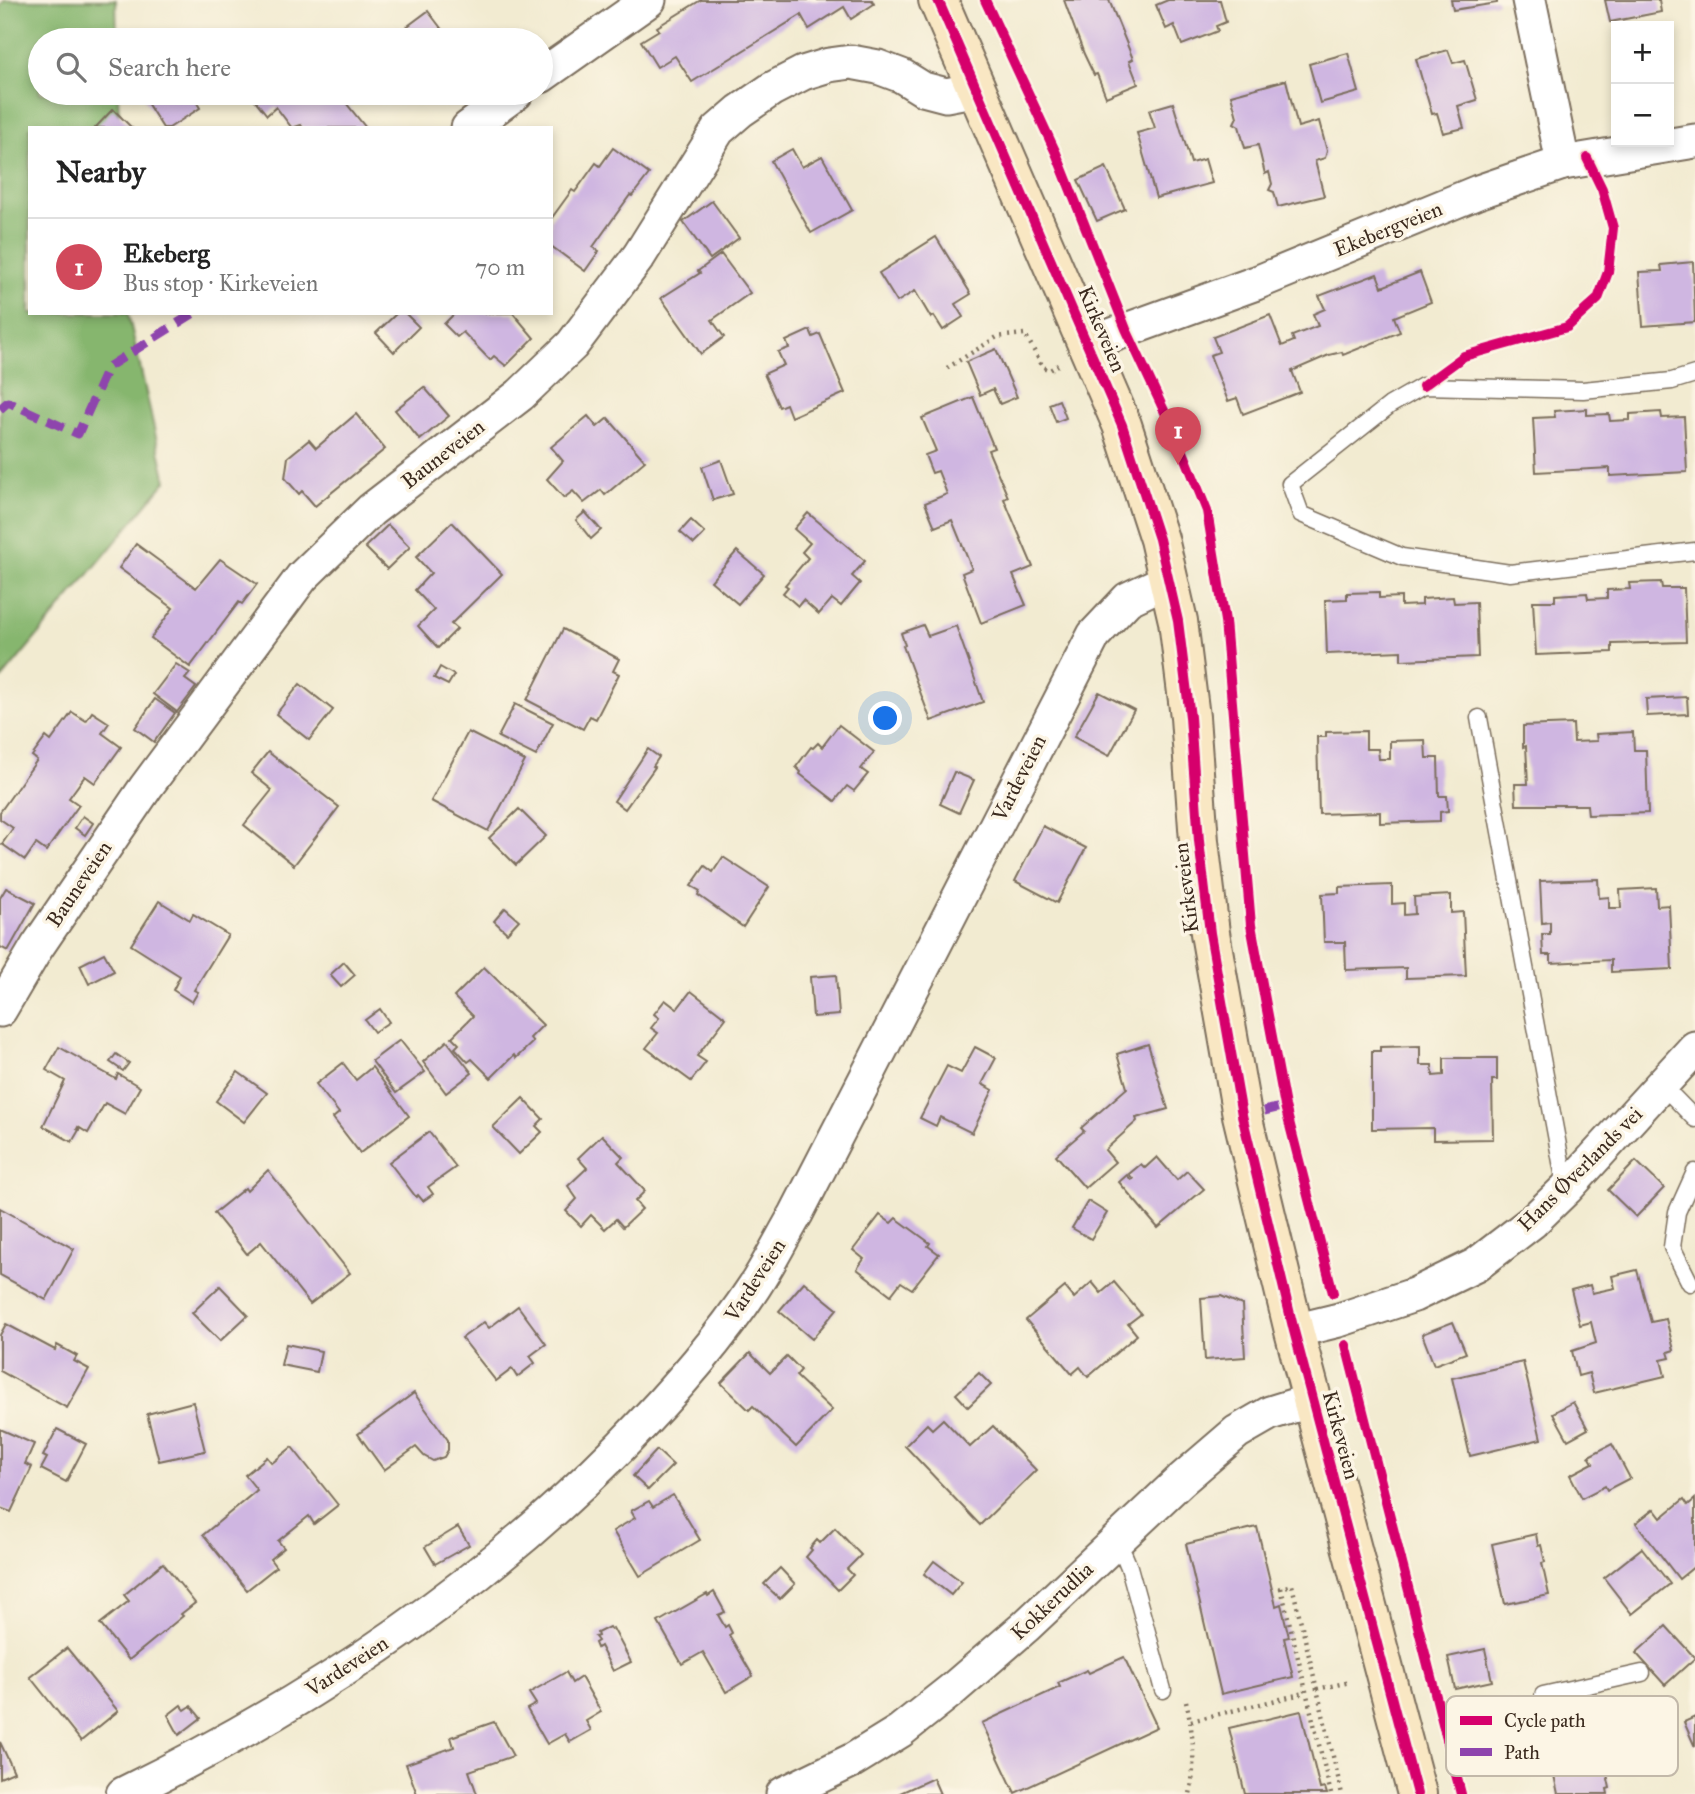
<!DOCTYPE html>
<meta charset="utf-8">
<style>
body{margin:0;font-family:"IM FELL Great Primer",serif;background:#f6f6f6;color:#222}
.controls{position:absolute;right:21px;top:21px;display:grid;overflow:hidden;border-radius:0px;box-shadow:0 4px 10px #0003}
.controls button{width:63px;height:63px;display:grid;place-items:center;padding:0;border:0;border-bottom:2px solid #e0e0e0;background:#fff;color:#222;font:35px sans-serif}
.you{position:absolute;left:886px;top:719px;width:24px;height:24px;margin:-18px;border:5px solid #fff;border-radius:50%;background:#1a73e8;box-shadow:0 0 0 10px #1a73e833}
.badge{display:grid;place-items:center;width:46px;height:46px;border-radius:50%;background:#d1495b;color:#fff;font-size:23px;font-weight:700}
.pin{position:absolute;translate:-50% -58px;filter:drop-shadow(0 2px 4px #0008)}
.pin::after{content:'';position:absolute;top:37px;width:24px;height:21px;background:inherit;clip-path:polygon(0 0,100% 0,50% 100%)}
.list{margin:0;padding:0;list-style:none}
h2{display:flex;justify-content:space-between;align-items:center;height:91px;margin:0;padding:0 28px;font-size:30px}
h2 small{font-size:23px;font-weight:400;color:#767676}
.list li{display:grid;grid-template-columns:46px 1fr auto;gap:21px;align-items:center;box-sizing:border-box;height:98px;padding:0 28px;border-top:2px solid #e0e0e0}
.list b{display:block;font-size:26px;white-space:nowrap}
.list p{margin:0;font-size:23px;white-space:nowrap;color:#767676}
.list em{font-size:23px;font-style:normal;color:#767676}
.icon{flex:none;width:38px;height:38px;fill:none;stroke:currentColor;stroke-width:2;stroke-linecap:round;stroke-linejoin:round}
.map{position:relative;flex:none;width:1695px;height:1794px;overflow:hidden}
.search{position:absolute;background:#fff;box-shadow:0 4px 10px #0003;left:28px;top:28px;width:525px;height:77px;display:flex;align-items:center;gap:18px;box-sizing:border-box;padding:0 24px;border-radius:38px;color:#767676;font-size:26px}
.panel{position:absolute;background:#fff;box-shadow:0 4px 10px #0003;left:28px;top:126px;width:525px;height:189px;border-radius:0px}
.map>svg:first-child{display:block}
</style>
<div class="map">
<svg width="1695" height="1794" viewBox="0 0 1695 1794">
<rect width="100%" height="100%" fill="#fcf5e5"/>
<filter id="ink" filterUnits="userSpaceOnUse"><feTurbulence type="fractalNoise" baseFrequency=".0143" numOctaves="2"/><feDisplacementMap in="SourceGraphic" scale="14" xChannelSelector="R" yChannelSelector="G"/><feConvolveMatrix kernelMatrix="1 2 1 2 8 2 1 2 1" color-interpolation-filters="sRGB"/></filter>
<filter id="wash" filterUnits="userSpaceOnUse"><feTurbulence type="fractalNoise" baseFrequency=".00686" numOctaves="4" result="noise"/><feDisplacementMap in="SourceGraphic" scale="28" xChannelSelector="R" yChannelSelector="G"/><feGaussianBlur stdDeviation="1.57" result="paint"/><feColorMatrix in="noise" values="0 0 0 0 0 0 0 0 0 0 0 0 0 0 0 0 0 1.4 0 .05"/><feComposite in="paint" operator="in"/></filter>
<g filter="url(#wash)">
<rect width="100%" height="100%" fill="#f2ebd1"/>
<polygon fill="#86b66e" stroke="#607046" stroke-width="2" points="5,0 116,0 117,40 40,40 40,93 118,93 119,128 30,128 30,313 128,313 166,481 0,681 0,6"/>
<g id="blocks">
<g fill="#cfb6e1">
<polygon points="701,0 872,0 874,4 851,19 844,7 809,29 801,15 692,82 675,56 657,67 641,41 659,30 657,27"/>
<polygon points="1064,0 1109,0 1133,59 1129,61 1138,84 1106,97 1097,74 1094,75 1084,54"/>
<polygon points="1168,0 1220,0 1226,22 1216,26 1218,31 1182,45 1174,25 1166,29 1156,5"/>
<polygon points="1451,0 1497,0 1497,3 1453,10"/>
<polygon points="1605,0 1659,0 1661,12 1610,22"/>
<polygon points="428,11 450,40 389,40"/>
<polygon points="1448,50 1453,63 1465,60 1477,100 1458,106 1464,128 1443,133 1437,113 1432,114 1416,59"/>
<polygon points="1348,53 1359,92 1320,103 1309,64"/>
<polygon points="1286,80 1298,127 1319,121 1327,151 1325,158 1315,161 1324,196 1278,207 1274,192 1269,190 1272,184 1269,172 1265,174 1258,145 1245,148 1239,126 1234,123 1237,117 1231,95"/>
<polygon points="152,93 191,93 200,108 169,128 163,128 144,98"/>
<polygon points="263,93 338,93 366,128 303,128 301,125 292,128 276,107 267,115 255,100"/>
<polygon points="1173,103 1191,163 1205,159 1212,183 1156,198 1137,133 1155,128 1149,110"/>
<polygon points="113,109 132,128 95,128"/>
<polygon points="613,148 649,174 632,196 630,195 593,247 599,251 585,271 551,246 551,219 572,190 575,192 596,163 600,166"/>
<polygon points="792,149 802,167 822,156 852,210 811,233 771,161"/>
<polygon points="1106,167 1125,209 1097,221 1078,180"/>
<polygon points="712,201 739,238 710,259 683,222"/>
<polygon points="936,237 971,294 955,304 963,317 943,330 934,316 931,318 915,291 897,302 879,273"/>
<polygon points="721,254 750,293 712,320 724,337 701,354 661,298 700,273 698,271"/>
<polygon points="1693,262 1695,322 1643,326 1639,272 1662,271 1661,265"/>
<polygon points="1420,272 1431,302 1394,317 1400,332 1343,355 1342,352 1329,355 1292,371 1300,392 1243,414 1237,398 1228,401 1210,355 1219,352 1213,337 1270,315 1282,346 1294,341 1292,336 1318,326 1313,314 1325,309 1319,296 1377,274 1382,287"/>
<polygon points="397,313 405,313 419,327 394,352 376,333"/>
<polygon points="451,313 513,313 534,338 506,366 494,356 490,360 463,332 457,337 444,324 453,315"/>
<polygon points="810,330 813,337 820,334 845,393 791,417 786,404 779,407 764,374 784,365 778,352 789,348 786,341"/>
<polygon points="996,349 1017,397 1000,404 993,389 980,395 966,362"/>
<polygon points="424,387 449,416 420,440 395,410"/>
<polygon points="973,397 994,448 988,450 1008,497 1004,499 1033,567 1013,575 1026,605 981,623 962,573 972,569 952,520 935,527 925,503 947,494 938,471 932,473 925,455 936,451 922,418"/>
<polygon points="1059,400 1066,418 1056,422 1049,404"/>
<polygon points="1587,409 1587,415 1609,414 1610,421 1630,420 1630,414 1661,412 1662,418 1684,417 1687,472 1610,476 1610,468 1536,472 1533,418 1555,417 1554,411"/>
<polygon points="356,414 385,449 315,506 302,491 299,494 285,478 288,457 309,440 316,448"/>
<polygon points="588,416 597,427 608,418 645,461 605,495 601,490 584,503 573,491 564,498 547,479 563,461 551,447"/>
<polygon points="721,460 733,494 713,500 702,467"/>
<polygon points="585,512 601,530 591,539 576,520"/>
<polygon points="808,513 865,561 852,576 860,583 841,606 832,599 819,614 803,600 798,606 783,593 788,587 785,585 808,558 802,552 810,543 794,529"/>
<polygon points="691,520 705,533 694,544 680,532"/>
<polygon points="452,522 502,574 451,624 457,629 438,648 418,626 434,610 415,590 431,573 416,557"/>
<polygon points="388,525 410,547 387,569 365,547"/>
<polygon points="136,544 196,588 220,559 257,584 242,604 239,602 190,667 151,638 173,608 119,568"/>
<polygon points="737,551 764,574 738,604 711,581"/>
<polygon points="1661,582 1662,588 1684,588 1686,642 1612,644 1612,652 1536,655 1533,601 1555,601 1555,595 1587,593 1588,599 1607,598 1607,590 1630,589 1629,583"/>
<polygon points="1379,592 1379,598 1401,597 1401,606 1422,605 1422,599 1453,597 1454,603 1476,602 1478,657 1401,660 1401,651 1327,654 1325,600 1347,599 1347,593"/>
<polygon points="923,625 928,636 956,626 983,702 931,721 903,646 905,645 901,633"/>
<polygon points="563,629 619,659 613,671 619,674 596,719 590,716 583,729 527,700"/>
<polygon points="176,664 190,673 185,679 196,687 177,712 153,694"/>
<polygon points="440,667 454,675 448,685 434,678"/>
<polygon points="300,684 333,710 309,740 276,714"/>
<polygon points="1099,692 1134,710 1109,756 1074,737"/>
<polygon points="1687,697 1688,714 1647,716 1646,699"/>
<polygon points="155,699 175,713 154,742 135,728"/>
<polygon points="515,704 553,723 536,756 498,737"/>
<polygon points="72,712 86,721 92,712 109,723 102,733 121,747 95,783 85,776 69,798 79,805 46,851 36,844 25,860 2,844 13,828 0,819 0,812 37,760 32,756 46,737 51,741"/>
<polygon points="1573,724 1574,742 1597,741 1596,734 1633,732 1634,750 1646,750 1648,813 1588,815 1587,805 1516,805 1515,784 1528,784 1526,746 1523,747 1523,726"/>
<polygon points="839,725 874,752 861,769 868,774 854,791 847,786 835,801 800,774 801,772 796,767 811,747 813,748 818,743 822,747"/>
<polygon points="1366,731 1366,749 1378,749 1379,759 1390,759 1390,741 1425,740 1426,758 1438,758 1439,796 1447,796 1448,811 1440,812 1440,821 1380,823 1380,812 1319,814 1317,737 1326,737 1326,732"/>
<polygon points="468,732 525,761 488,831 431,801"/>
<polygon points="648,749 659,757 653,766 655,767 625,809 614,801"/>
<polygon points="268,752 339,807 294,865 244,825 272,790 251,773"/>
<polygon points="954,772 974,780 959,813 940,804"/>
<polygon points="519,809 546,836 516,865 489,838"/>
<polygon points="83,816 93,823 85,835 75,828"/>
<polygon points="1043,826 1086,848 1057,903 1015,881"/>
<polygon points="723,857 769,887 743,927 698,895 700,891 691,886 705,866 713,872"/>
<polygon points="1598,879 1599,898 1609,897 1609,908 1621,908 1620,890 1656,888 1657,906 1669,905 1672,969 1611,972 1611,960 1551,963 1551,955 1543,955 1542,934 1550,934 1550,922 1542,923 1540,881"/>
<polygon points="1392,885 1392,904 1404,903 1404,915 1415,914 1414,897 1451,895 1451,913 1463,912 1466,976 1406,978 1406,968 1346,970 1345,942 1324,942 1322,894 1339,893 1339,887"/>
<polygon points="6,888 35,903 8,951 0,947 0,898"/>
<polygon points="159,901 190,920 193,914 228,935 194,990 198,992 192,1002 173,990 180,976 131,945"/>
<polygon points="505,908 519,920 507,933 494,921"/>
<polygon points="104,953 114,971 89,984 80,965"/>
<polygon points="344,962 355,975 341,987 330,975"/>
<polygon points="484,967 543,1025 530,1038 533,1042 516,1058 514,1055 491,1078 472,1059 468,1062 455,1048 459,1044 452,1037 473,1016 454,997"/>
<polygon points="836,975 839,1015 813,1017 810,977"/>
<polygon points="691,991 726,1018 697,1056 706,1062 691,1081 646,1048 658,1033 651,1028 659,1018 654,1014 665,1000 677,1009"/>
<polygon points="380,1009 389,1022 374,1032 365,1020"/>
<polygon points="400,1040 425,1072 396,1093 372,1061"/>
<polygon points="447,1041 472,1073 446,1093 423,1062"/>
<polygon points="1148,1044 1168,1109 1136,1118 1137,1121 1105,1150 1115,1162 1085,1188 1056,1155 1084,1131 1081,1128 1127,1088 1117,1054"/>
<polygon points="1420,1046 1420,1065 1432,1065 1433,1076 1444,1075 1444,1058 1497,1058 1497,1080 1492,1080 1493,1139 1433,1140 1433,1128 1372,1129 1372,1051 1380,1051 1380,1047"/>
<polygon points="59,1047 116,1079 118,1074 140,1087 125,1114 105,1103 88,1133 78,1127 77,1129 79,1130 72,1142 43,1126 65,1081 46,1070"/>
<polygon points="975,1047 996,1058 982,1084 993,1090 972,1133 940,1117 936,1126 920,1118 947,1066 961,1073"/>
<polygon points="116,1054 129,1063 123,1071 110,1062"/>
<polygon points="343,1063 356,1080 372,1067 409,1116 360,1153 333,1118 339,1113 316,1084"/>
<polygon points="238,1072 267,1093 244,1122 216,1101"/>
<polygon points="523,1098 543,1119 536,1126 542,1132 519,1154 493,1127"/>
<polygon points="429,1132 456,1167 428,1187 433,1194 423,1201 418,1195 416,1197 389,1162"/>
<polygon points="602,1135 623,1157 618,1162 645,1191 635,1201 642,1209 623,1227 616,1219 605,1229 591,1215 581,1226 566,1211 577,1199 568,1186 587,1168 578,1158"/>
<polygon points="1157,1157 1177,1180 1187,1171 1204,1189 1158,1228 1119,1182 1127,1175 1131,1180 1133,1179 1129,1174 1141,1164 1145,1168"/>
<polygon points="1636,1161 1664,1188 1636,1217 1608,1190"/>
<polygon points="268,1170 350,1273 310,1304 261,1242 247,1254 214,1213 245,1188 247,1191"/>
<polygon points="1088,1201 1107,1213 1091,1239 1072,1228"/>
<polygon points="0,1208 74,1249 46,1300 0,1275"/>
<polygon points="880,1215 891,1223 896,1218 930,1243 928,1246 939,1254 912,1289 901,1282 891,1295 857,1269 864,1259 853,1250"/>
<polygon points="1637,1270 1651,1322 1666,1319 1674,1350 1668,1352 1670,1358 1661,1360 1665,1376 1594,1393 1589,1373 1578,1376 1572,1351 1596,1343 1591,1322 1580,1325 1571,1290 1590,1285 1592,1293 1615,1288 1612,1276"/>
<polygon points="804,1282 837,1309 812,1339 779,1311"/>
<polygon points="1092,1282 1101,1293 1114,1282 1141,1314 1128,1324 1137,1335 1088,1377 1080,1367 1072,1374 1026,1320 1065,1287 1074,1298"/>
<polygon points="220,1286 248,1315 220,1341 192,1313"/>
<polygon points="1221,1296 1242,1305 1245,1357 1205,1360 1201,1298"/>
<polygon points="518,1306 546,1344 530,1356 535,1363 517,1377 512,1369 496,1381 462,1338 484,1322 489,1328"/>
<polygon points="1453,1322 1466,1353 1434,1365 1422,1334"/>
<polygon points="6,1324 55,1350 57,1345 77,1356 74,1361 89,1369 67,1408 0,1371 0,1335"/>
<polygon points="286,1344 321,1351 317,1372 281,1365"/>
<polygon points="750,1353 770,1373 787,1356 801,1370 796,1376 832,1410 796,1447 753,1406 749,1410 721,1383"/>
<polygon points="1523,1362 1541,1439 1470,1456 1452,1378"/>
<polygon points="979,1373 991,1385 968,1407 956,1394"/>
<polygon points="414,1393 448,1440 448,1450 444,1457 433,1461 424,1456 416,1447 384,1470 358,1434"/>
<polygon points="193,1402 205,1451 159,1461 147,1414"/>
<polygon points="1573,1402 1588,1429 1568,1440 1553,1413"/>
<polygon points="943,1419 970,1447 993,1426 1036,1470 980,1525 905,1446 927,1424 932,1429"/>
<polygon points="0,1429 34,1444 25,1464 32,1467 11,1512 0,1508"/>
<polygon points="57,1429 86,1444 66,1482 41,1469 47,1458 43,1456"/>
<polygon points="1612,1444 1630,1478 1607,1490 1605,1486 1582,1498 1570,1475 1593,1463 1589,1456"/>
<polygon points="292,1447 338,1505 314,1524 309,1516 278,1541 284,1548 270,1559 276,1567 247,1590 203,1535 257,1490 245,1475 267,1457 272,1463"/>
<polygon points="657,1450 673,1465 648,1490 633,1476"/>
<polygon points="673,1495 700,1540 640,1576 613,1531 635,1518 631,1511 649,1501 653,1507"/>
<polygon points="1684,1499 1688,1505 1695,1499 1695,1566 1679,1579 1636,1523 1654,1509 1661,1518"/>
<polygon points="458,1527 469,1545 435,1564 425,1547"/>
<polygon points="1257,1527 1276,1606 1281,1604 1289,1637 1284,1638 1293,1677 1221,1694 1186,1544"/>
<polygon points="835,1528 861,1555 847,1569 853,1575 838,1590 806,1557 812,1550 810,1548 817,1540 820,1543"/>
<polygon points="1536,1534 1538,1546 1541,1545 1545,1562 1542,1563 1549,1595 1505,1604 1492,1544"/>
<polygon points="1642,1548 1670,1584 1632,1614 1604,1578"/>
<polygon points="934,1561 962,1582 951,1595 924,1574"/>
<polygon points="163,1563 195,1603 181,1614 183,1616 129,1660 100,1624 129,1601 124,1595"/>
<polygon points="780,1568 795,1584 780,1599 764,1584"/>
<polygon points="714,1592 725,1612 718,1615 725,1627 728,1625 732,1633 729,1635 753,1676 726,1692 703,1652 682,1664 658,1622 707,1594 708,1596"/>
<polygon points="1666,1626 1695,1658 1665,1685 1636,1653"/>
<polygon points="609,1627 611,1629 613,1628 631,1662 613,1671 600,1646 597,1648 595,1643 598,1641 595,1637 598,1636 597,1633"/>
<polygon points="67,1648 118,1711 81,1741 30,1677"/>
<polygon points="1485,1649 1492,1681 1455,1689 1448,1657"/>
<polygon points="1124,1657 1157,1727 1015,1793 982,1723 1060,1687 1058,1683 1087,1670 1089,1673"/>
<polygon points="566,1672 572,1683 581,1677 601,1712 586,1721 591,1730 570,1742 565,1734 547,1744 527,1709 536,1704 529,1693"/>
<polygon points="181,1705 185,1710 191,1706 201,1718 179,1735 168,1715"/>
<polygon points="1301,1711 1320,1789 1325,1788 1327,1794 1245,1794 1229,1728"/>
<polygon points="1695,1717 1695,1747 1684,1722"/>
<polygon points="494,1722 513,1756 469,1771 477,1794 417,1794 406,1764 454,1747 451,1737"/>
<polygon points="0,1742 14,1772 0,1778"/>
<polygon points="1600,1742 1610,1788 1607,1789 1608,1794 1558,1794 1551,1761 1559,1760 1558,1751"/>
<polygon points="933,1778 940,1794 898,1794"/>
</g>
</g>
</g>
<g filter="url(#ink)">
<use href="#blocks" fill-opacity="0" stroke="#7b6e5d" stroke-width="2"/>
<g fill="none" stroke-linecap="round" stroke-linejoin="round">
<defs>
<g id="service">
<polyline points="1695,374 1672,381 1583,390 1423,386 1390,405 1290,484 1301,514 1402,557 1510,573 1695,551"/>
<polyline points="1479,718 1566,1189"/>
<polyline points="1662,1085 1695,1119"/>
<polyline points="1690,1283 1672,1247 1677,1212 1695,1172"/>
<polyline points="1114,1543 1124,1555 1129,1567 1163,1690"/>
<polyline points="1543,1695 1642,1673"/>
</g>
<g id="minor">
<polyline points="1529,0 1563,163"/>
<polyline points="541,76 649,0"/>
<polyline points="468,128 516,93"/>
<polyline points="1088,344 1256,283 1478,192 1563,163 1695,141"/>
<polyline points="0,1010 37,947 146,787 302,577 371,510 520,395 572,345 639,256 718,130 740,111 772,89 803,73 829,65 851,62 878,67 902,76 923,89 946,95 978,89"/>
<polyline points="1294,1331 1339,1320 1414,1295 1476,1265 1532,1222 1566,1189 1695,1048"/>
<path d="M123,1794C306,1705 478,1591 621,1446C669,1397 716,1345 754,1287C769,1264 782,1238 796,1214L1094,635L1128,599L1170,579"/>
<polyline points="783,1794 853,1760 900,1731 953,1689 1026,1626 1180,1481 1237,1432 1270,1413 1312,1400"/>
</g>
<polyline id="secondary" points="938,0 1122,425 1159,539 1178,621 1190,717 1199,841 1210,933 1242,1115 1294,1331 1417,1794"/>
</defs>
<use href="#service" stroke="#7b6e5d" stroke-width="19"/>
<use href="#minor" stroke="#7b6e5d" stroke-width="37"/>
<use href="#secondary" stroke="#7b6e5d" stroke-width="42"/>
<g stroke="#7b6e5d" stroke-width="4.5" stroke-dasharray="2 5" stroke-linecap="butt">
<polyline points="947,368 997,337 1025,334 1043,367 1050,370 1058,365"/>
<polyline points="1317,1689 1350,1682"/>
<path d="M1186,1701C1193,1731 1196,1763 1190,1794"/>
<polyline points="1191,1721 1305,1693"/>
<polyline points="1331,1794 1281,1588 1292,1585 1342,1794"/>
</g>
<use href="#service" stroke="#fff" stroke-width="16"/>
<use href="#minor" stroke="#fff" stroke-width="33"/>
<use href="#secondary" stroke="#f9e7c3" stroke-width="38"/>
<g stroke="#8e44ad" stroke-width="9" stroke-dasharray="18 9" stroke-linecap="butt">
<polyline points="0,409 8,402 78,434 108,367 194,313"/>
<polyline points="1264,1111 1285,1106"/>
</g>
<defs>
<g id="cycleway">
<polyline points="938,0 1122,425 1159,539 1178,621 1190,717 1199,841 1210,933 1242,1115 1294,1331 1417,1794"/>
<polyline points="985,0 1056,153 1126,329 1182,449 1207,511 1225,621 1251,925 1285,1106 1333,1293"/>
<polyline points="1423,386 1464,356 1567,327 1598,299 1608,272 1613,228 1602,189 1587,158"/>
<polyline points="1346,1345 1461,1794"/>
</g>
</defs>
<use href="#cycleway" stroke="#fcf5e5" stroke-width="15"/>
<use href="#cycleway" stroke="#d6006c" stroke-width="10"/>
</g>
</g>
<g text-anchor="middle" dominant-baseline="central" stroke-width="7" stroke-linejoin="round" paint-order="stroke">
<g font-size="21" fill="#3b2a1e" stroke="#fcf5e5">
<text transform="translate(1388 229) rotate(-22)">Ekebergveien</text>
<text transform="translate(1102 329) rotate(67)">Kirkeveien</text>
<text transform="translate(443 454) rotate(-38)">Bauneveien</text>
<text transform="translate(1019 778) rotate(-63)">Vardeveien</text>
<text transform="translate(79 884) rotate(-56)">Bauneveien</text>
<text transform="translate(1186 888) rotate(-97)">Kirkeveien</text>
<text transform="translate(1580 1169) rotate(-45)">Hans Øverlands vei</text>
<text transform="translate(755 1280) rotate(-57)">Vardeveien</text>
<text transform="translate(1341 1435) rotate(75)">Kirkeveien</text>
<text transform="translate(1052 1601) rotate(-43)">Kokkerudlia</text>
<text transform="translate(347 1666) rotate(-33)">Vardeveien</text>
</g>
</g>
<rect x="1446" y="1696" width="232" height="80" rx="10" fill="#fcf5e5" stroke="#c2b8a9" stroke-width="2"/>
<rect x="1460" y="1716" width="32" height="9" fill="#d6006c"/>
<rect x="1460" y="1748" width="32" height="8" fill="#8e44ad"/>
<g font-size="19" fill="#3b2a1e">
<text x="1504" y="1727">Cycle path</text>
<text x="1504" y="1759">Path</text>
</g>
</svg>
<div class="controls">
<button>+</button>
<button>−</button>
</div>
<div class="you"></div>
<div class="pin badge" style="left:1178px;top:465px">1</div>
<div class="search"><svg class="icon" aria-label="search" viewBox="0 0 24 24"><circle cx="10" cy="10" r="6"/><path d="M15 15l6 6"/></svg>Search here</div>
<section class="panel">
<h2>Nearby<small></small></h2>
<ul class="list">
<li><span class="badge">1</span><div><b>Ekeberg</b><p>Bus stop · Kirkeveien</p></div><em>70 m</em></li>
</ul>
</section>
</div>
